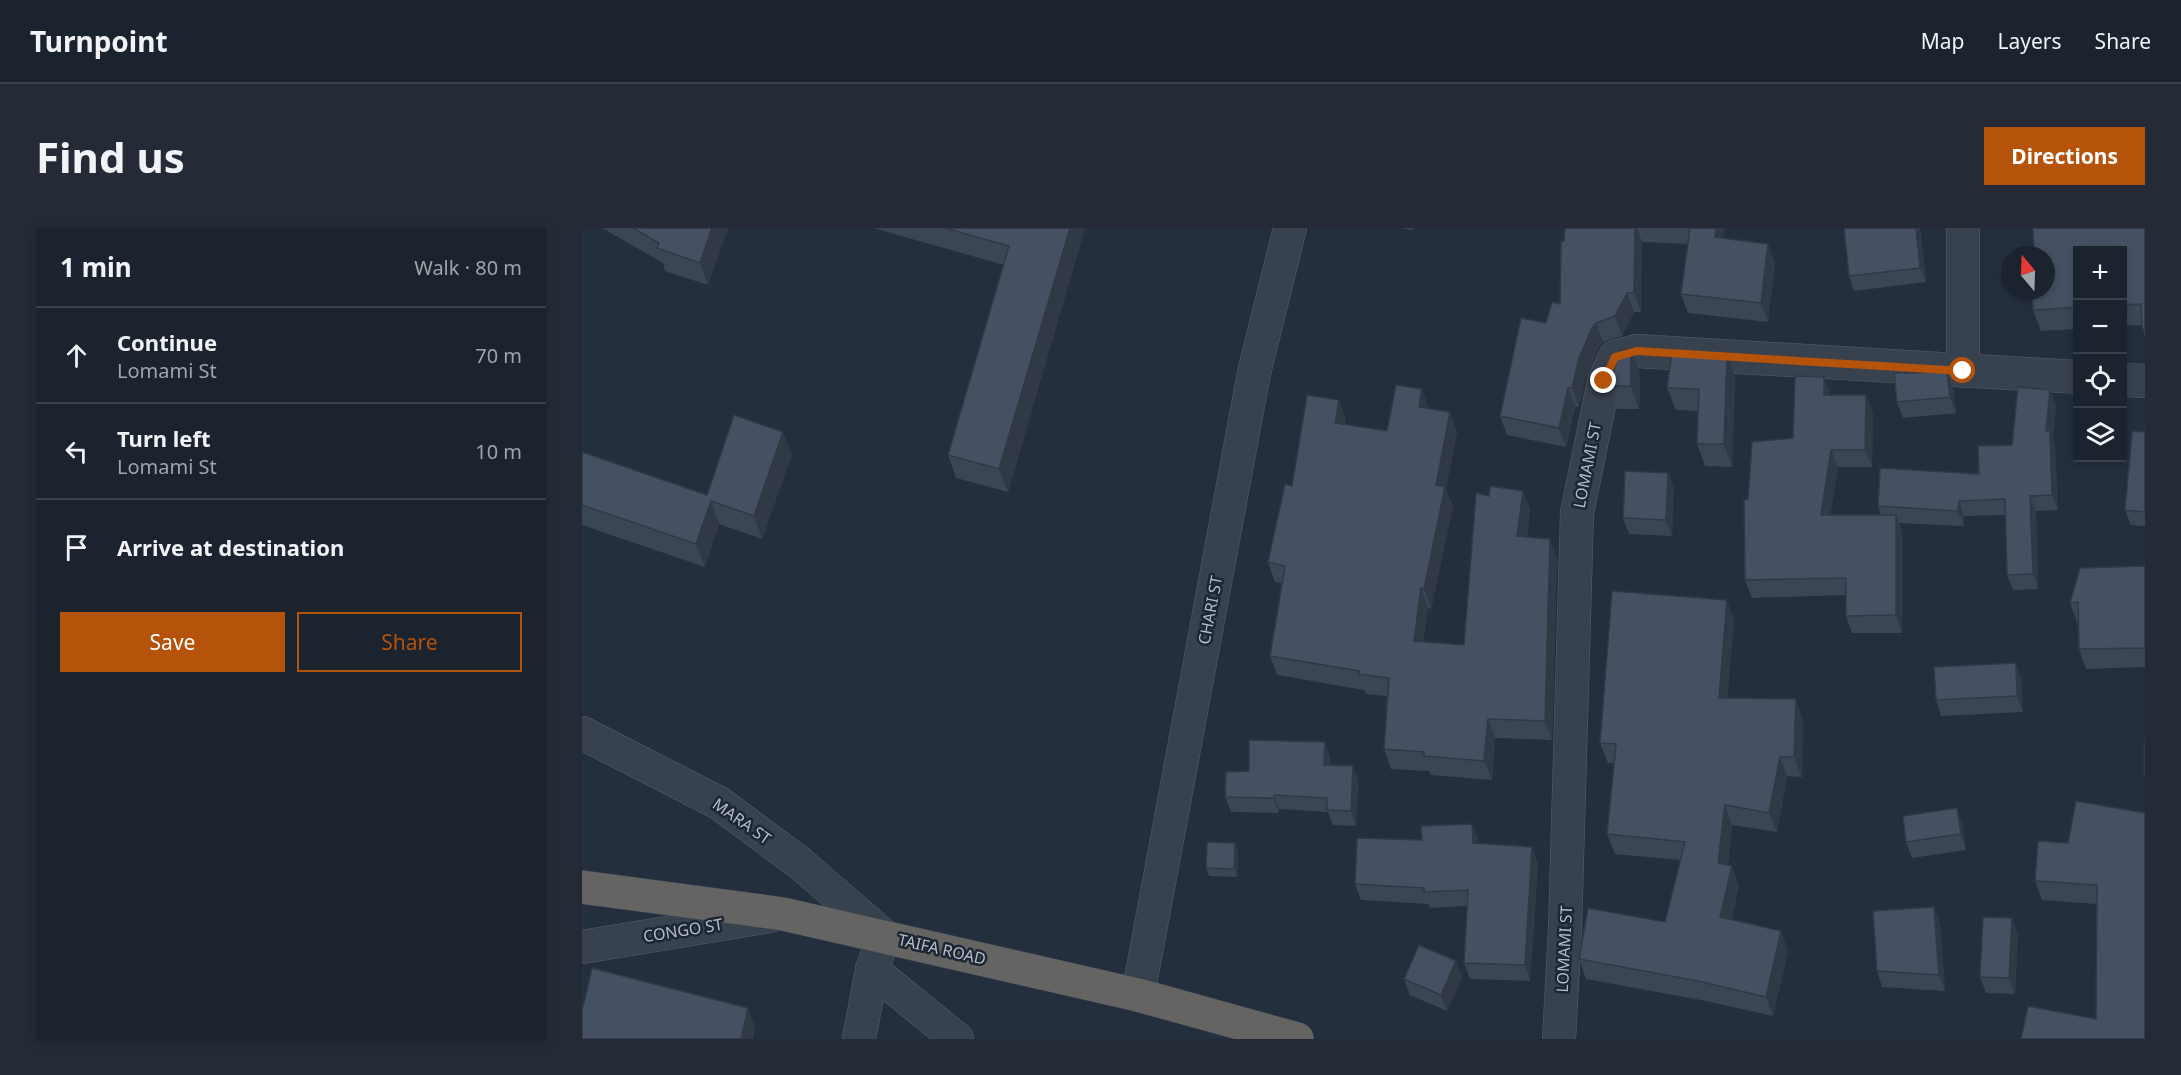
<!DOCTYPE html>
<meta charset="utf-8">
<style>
body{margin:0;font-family:"Noto Sans",sans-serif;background:#242b36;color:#f1f3f6}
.controls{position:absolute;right:18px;top:18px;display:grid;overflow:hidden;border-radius:0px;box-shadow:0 3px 9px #0003}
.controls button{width:54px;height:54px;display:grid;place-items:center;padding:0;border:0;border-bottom:2px solid #39404a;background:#1b232e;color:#f1f3f6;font:30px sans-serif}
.compass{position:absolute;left:1419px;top:18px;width:54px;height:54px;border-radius:50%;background:#1b232e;box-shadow:0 3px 9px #0003;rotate:341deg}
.stop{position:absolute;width:18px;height:18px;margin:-14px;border:4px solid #b45309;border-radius:50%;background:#fff}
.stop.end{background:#b45309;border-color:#fff;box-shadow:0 2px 6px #0008}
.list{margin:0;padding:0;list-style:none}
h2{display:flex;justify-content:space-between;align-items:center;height:78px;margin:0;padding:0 24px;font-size:26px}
h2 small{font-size:20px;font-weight:400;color:#a0a4aa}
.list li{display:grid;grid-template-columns:39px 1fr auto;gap:18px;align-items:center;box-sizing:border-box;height:96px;padding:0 24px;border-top:2px solid #39404a}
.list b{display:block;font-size:22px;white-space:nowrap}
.list p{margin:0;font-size:20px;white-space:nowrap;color:#a0a4aa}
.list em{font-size:20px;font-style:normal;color:#a0a4aa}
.actions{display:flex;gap:12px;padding:18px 24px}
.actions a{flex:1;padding:14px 0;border:2px solid #b45309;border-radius:0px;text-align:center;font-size:21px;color:#b45309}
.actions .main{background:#b45309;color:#fff}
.icon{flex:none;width:33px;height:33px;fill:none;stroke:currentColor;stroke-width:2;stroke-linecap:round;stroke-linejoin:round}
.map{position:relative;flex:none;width:1563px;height:811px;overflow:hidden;border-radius:0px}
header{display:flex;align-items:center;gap:36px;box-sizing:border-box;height:84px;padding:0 30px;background:#1b232e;border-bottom:2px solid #39404a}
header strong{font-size:28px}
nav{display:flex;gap:33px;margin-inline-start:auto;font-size:21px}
.intro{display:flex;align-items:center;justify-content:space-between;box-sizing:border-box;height:144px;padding:0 36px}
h1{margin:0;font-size:42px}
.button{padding:15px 27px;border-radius:0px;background:#b45309;color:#fff;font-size:21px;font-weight:700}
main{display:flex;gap:36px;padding:0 36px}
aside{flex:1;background:#1b232e;border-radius:0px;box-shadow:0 3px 9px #0003}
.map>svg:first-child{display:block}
</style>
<header>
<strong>Turnpoint</strong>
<nav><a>Map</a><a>Layers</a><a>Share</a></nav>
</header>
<div class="intro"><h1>Find us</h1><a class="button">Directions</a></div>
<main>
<aside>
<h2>1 min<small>Walk · 80 m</small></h2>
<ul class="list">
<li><svg class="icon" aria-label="ahead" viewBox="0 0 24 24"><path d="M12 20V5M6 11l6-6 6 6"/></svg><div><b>Continue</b><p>Lomami St</p></div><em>70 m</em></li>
<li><svg class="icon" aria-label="left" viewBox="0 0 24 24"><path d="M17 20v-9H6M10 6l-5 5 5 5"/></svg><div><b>Turn left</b><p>Lomami St</p></div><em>10 m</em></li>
<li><svg class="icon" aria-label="arrive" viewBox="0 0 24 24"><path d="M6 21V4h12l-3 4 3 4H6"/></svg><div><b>Arrive at destination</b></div></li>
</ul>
<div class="actions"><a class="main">Save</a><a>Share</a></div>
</aside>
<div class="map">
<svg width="1563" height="811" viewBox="0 0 1563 811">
<rect width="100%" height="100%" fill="#242f3e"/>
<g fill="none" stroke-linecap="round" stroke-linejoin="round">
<defs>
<g id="minor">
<polyline points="1381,143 1381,0"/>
<polyline points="1540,152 1563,153"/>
<polyline points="0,505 137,575 219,636 302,708 290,742 277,811"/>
<polyline points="0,719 188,688"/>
<polyline points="290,742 375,811"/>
<polyline points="556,767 672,145 708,0"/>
<polyline points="977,811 983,701 995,285 1022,153 1033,129 1055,123 1496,149"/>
</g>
<polyline id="trunk" points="0,659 201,686 556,767 715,811"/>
</defs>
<use href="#minor" stroke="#565f6c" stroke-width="34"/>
<use href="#trunk" stroke="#434c59" stroke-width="34"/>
<use href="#minor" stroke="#38414e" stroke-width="33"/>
<use href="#trunk" stroke="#656462" stroke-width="33"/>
</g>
<g fill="#3b4654">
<polygon points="20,0 146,0 126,57 83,43 81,35"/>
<polygon points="291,0 503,0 426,264 374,250 366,227 422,37"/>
<polygon points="816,0 831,0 831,2"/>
<polygon points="983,0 1142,0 1141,10 1193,35 1186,94 1106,85 1099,66 1106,16 1060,14 1059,84 1052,84 1040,108 1021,114 1016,121 1004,149 997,179 993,179 984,219 925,207 918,188 964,95 978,76"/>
<polygon points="1338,0 1344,54 1272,63 1267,48"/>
<polygon points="1451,0 1563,0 1563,109 1560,97 1540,98 1540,22 1496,22 1496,101 1459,103 1451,82 1450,63 1464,63 1464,27 1452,27"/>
<polygon points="1365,144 1371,160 1374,185 1321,190 1315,174"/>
<polygon points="1058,145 1057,181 1035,181 1027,158"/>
<polygon points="1153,148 1150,239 1123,238 1115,216 1116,183 1094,182 1085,160"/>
<polygon points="1284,167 1291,185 1290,239 1256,239 1248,287 1299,287 1296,278 1397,246 1474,177 1471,210 1473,218 1476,282 1454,283 1456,361 1431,362 1425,347 1423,287 1382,288 1382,298 1317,295 1320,304 1320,405 1270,405 1264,388 1264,367 1170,370 1163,352 1166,271 1211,210"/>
<polygon points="847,180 875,204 864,261 871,278 849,381 846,380 841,413 882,417 907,268 941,263 948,282 945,309 975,330 970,512 913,510 910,552 849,547 847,543 809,541 802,521 805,468 784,466 782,462 695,447 688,428 700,355 693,354 686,334 710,258 764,191 763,196 805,203"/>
<polygon points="1563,204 1563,298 1549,297 1543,282"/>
<polygon points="0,224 125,267 210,226 180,311 137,296 123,339 0,297"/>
<polygon points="1086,245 1092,261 1090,308 1047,306 1041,290"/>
<polygon points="1563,338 1563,439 1504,441 1497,421 1496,394 1495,394 1488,375"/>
<polygon points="1152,392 1145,470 1221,491 1220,549 1205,548 1195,604 1150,597 1146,637 1157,658 1149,692 1206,723 1191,788 1124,773 1004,751 997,731 1083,694 1098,632 1033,626 1025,606 1032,535 1026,535 1018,515"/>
<polygon points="1434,435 1439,451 1441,484 1359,488 1354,472"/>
<polygon points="748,529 748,537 771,538 776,553 774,598 751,597 746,584 697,581 697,585 649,584 643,569 667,543"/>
<polygon points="1375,580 1380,596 1384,622 1330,630 1324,614"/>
<polygon points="1563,585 1515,676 1460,672 1453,653 1486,615"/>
<polygon points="840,612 896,612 896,615 956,635 948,753 888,751 882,735 885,678 848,680 846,676 779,672 773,656"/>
<polygon points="656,623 655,649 627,648 624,640"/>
<polygon points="1358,695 1363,763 1300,759 1295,743"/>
<polygon points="1436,706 1433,766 1404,765 1398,749"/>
<polygon points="880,749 865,783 828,767 822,751"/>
</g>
<g fill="#303945">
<polygon points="130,0 146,0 126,57 118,35"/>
<polygon points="488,0 503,0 426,264 417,241"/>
<polygon points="1053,0 1055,0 1060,14 1059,84 1052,65"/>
<polygon points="1134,0 1142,0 1140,28 1133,9"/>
<polygon points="1334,0 1338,0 1344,54 1338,40"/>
<polygon points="1186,16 1193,35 1186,94 1179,75"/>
<polygon points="1045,65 1052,84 1040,108 1033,88"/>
<polygon points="1014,95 1021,114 1016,121 1004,149 997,179 990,160 997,130 1009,102"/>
<polygon points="1049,122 1058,145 1057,181 1049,158"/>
<polygon points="1145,125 1153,148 1150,239 1142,216"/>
<polygon points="1365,144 1371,160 1374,185 1368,169"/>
<polygon points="1242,149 1249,167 1242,167"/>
<polygon points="986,160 993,179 984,219 977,200"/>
<polygon points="840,161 847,181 837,179"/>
<polygon points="1468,162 1474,177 1471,210 1473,218 1476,282 1470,267 1464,203"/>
<polygon points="1284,167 1291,185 1290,239 1283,222"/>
<polygon points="757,172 764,191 761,214 753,195"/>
<polygon points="868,184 875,204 864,261 871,278 849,381 842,361 854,257"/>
<polygon points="201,204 210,226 180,311 172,288"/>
<polygon points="1249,222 1256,239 1245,304 1239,287"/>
<polygon points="1086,245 1092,261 1090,308 1084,292"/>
<polygon points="941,263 948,282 942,328 935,308"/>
<polygon points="1448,268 1454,283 1456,361 1451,346"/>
<polygon points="129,273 137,296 123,339 114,316"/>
<polygon points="1377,273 1382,288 1382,298 1376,283"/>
<polygon points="1314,287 1320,304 1320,405 1314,387"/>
<polygon points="968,311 975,330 970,512 963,493"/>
<polygon points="839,360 846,380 839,432 832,413"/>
<polygon points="1145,372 1152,392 1144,489 1137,470"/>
<polygon points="1434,435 1439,451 1441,484 1435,468"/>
<polygon points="1214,471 1221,491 1220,549 1212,529"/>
<polygon points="906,491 913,510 910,552 902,533"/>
<polygon points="743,514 748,529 747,552 742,537"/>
<polygon points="1198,529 1205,548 1195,604 1187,585"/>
<polygon points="771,538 776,553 774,598 769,583"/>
<polygon points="692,567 697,581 697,585 692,570"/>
<polygon points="1143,577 1150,597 1143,655 1136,635"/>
<polygon points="1375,580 1380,596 1384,622 1379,606"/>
<polygon points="890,596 896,612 897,631 891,615"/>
<polygon points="653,615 656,623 655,649 652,641"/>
<polygon points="950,619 956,635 948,753 943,737"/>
<polygon points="1150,638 1157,658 1145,709 1138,689"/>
<polygon points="1352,679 1358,695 1363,763 1357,747"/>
<polygon points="1430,690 1436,706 1433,766 1427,750"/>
<polygon points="1199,703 1206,723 1191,788 1184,769"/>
<polygon points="874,733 880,749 865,783 859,767"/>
<polygon points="166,780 173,799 171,811 159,811"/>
</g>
<g fill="#455162" stroke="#303945" stroke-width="1.5">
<polygon points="51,0 130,0 118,35 75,20 77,15"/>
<polygon points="363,0 488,0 417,241 366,227 427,18"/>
<polygon points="983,0 1053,0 1052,65 1045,65 1033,88 1014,95 1009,102 997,130 990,160 986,160 977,200 918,188 939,90 964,95 970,74 978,76 979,13 982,13"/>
<polygon points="1108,0 1134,0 1133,9 1186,16 1179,75 1099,66"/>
<polygon points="1262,0 1334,0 1338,40 1267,48"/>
<polygon points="1451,0 1563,0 1563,100 1560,100 1559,76 1540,77 1540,22 1496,22 1496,79 1451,82 1450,63 1464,63 1464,27 1452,27"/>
<polygon points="1038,122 1049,122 1049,158 1027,158"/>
<polygon points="1090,124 1145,125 1142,216 1115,216 1117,161 1085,160"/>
<polygon points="1365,144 1368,169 1315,174 1312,145"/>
<polygon points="1213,148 1242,149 1242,167 1284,167 1283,222 1249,222 1239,287 1314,287 1314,387 1264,388 1264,350 1163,352 1162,272 1166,271 1170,214 1211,210"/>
<polygon points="814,157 840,161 837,179 868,184 854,257 863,259 842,361 839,360 832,413 882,417 894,265 907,268 908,258 941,263 935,308 968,311 963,493 906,491 902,533 842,528 842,524 802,521 807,450 777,446 777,443 688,428 703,338 686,334 703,256 710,258 725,167 757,172 753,195 805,203"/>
<polygon points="1436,159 1468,162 1464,203 1468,202 1470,267 1448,268 1451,346 1425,347 1423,271 1377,273 1376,283 1296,278 1298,240 1397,246 1396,218 1430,217"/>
<polygon points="152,187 201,204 172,288 129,273 114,316 0,277 0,224 125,267"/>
<polygon points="1550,203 1563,204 1563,284 1543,282"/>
<polygon points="1043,243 1086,245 1084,292 1041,290"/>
<polygon points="1563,338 1563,420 1497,421 1496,374 1488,375 1498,340"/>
<polygon points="1030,363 1145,372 1137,470 1214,471 1212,529 1198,529 1187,585 1143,577 1136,635 1150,638 1138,689 1199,703 1184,769 1116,753 997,731 1006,680 1083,694 1103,614 1025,606 1034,516 1018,515"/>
<polygon points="1434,435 1435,468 1354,472 1352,439"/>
<polygon points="667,512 743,514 742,537 771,538 769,583 745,582 745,570 692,567 692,570 643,569 644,544 667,543"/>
<rect x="1562" y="516" width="1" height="31"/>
<polygon points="1494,573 1563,585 1563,811 1439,811 1446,778 1514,791 1515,657 1453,653 1456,613 1486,615"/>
<polygon points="1375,580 1379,606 1324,614 1321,588"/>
<polygon points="890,596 891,615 950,619 943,737 882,735 886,662 842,664 842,660 773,656 775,610 840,612 839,598"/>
<polygon points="625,614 653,615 652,641 624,640"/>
<polygon points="1352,679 1357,747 1295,743 1291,683"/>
<polygon points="1401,689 1430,690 1427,750 1398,749"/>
<polygon points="837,717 874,733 859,767 822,751"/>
<polygon points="10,740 166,780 159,811 0,811 0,781 3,771"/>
</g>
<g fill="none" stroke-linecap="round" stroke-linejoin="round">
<polyline stroke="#b45309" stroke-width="8" points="1022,153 1033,129 1055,123 1381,143"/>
</g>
<g text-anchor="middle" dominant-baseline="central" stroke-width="5" stroke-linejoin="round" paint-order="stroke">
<g font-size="16" fill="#b4bcc9" stroke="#1d2633">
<text transform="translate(1005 237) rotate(-79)">LOMAMI ST</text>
<text transform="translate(628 382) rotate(-79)">CHARI ST</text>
<text transform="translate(160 593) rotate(35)">MARA ST</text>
<text transform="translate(101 702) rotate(-9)">CONGO ST</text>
<text transform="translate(360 721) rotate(13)">TAIFA ROAD</text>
<text transform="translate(982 721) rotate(-87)">LOMAMI ST</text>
</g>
</g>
</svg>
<div class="controls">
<button>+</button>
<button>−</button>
<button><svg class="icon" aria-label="locate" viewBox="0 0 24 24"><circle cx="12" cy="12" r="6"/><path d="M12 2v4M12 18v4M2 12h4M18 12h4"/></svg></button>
<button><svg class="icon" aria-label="layers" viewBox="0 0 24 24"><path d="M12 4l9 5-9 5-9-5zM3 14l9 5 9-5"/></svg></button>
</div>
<svg class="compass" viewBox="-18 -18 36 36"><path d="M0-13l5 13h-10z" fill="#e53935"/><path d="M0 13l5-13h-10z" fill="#a0a4aa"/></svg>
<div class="stop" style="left:1381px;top:143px"></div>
<div class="stop end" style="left:1022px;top:153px"></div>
</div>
</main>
